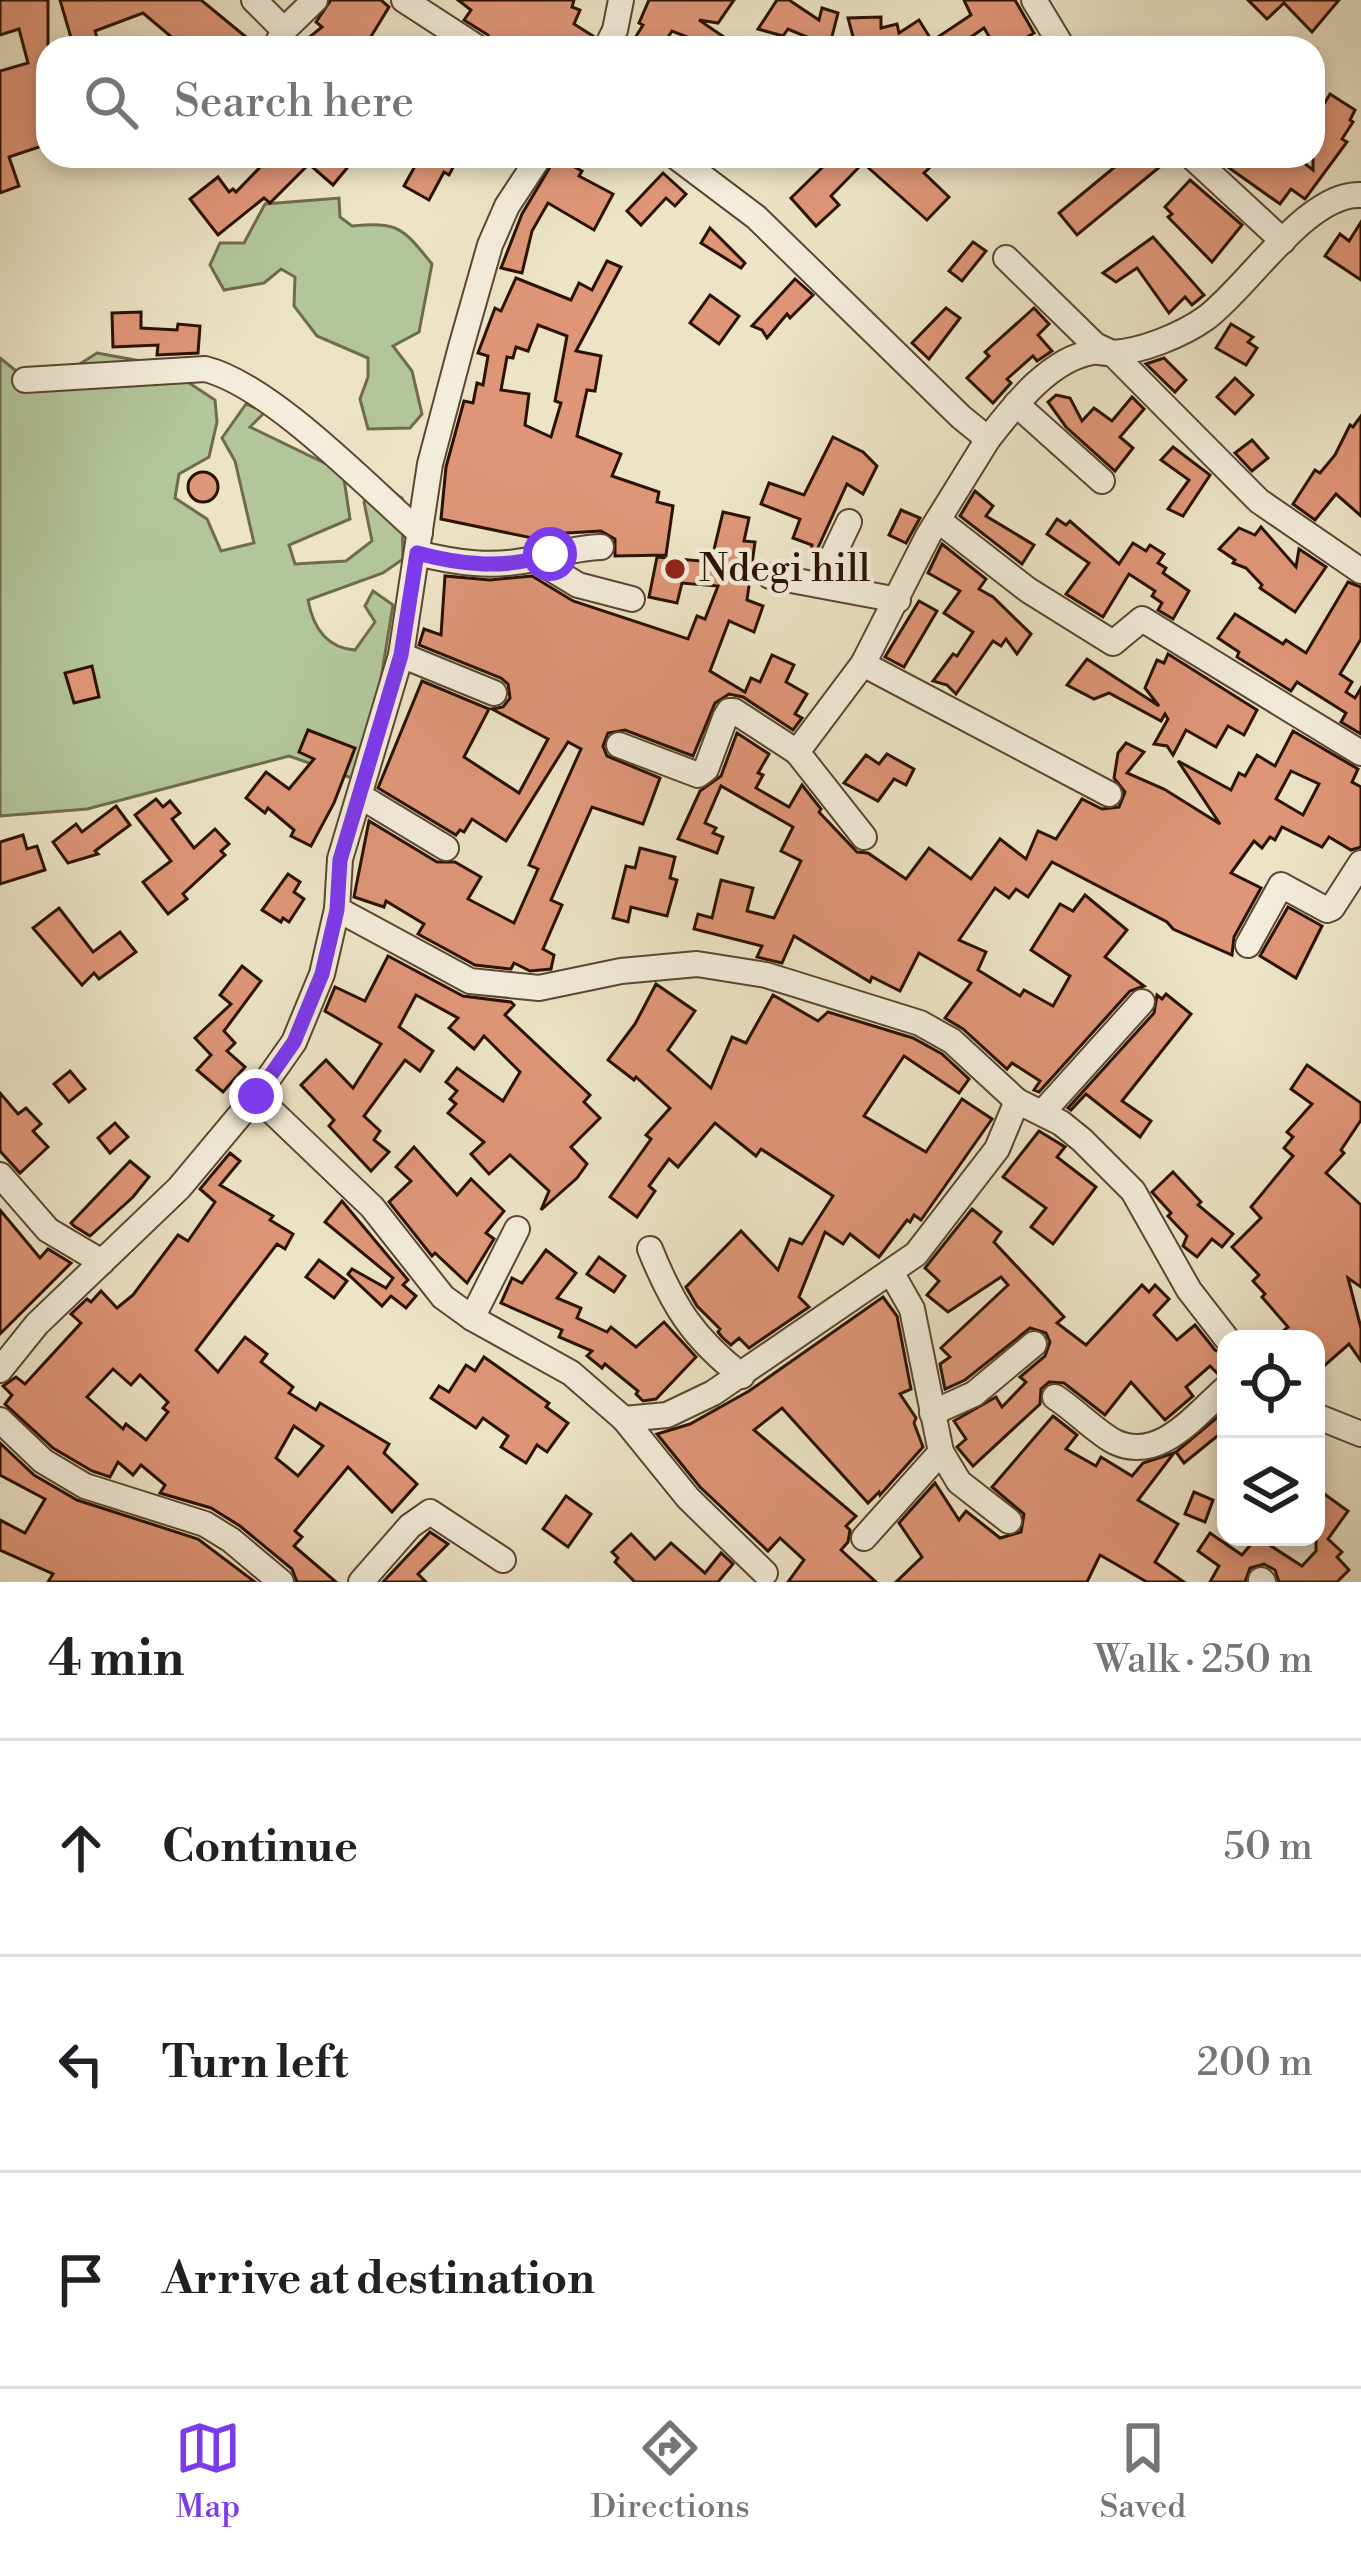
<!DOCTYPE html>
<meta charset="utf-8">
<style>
body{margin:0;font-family:"Libre Bodoni",serif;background:#f2f2f2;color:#202124}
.controls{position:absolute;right:36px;bottom:36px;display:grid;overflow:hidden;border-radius:24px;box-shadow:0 6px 18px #0003}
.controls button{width:108px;height:108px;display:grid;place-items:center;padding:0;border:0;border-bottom:3px solid #e0e0e0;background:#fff;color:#202124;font:60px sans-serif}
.stop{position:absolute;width:36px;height:36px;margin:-27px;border:9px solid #7c3aed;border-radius:50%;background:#fff}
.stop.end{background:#7c3aed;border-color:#fff;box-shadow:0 3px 12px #0008}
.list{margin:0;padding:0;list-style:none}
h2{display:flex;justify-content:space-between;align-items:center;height:156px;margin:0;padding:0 48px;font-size:51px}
h2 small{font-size:39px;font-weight:400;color:#757577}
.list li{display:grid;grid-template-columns:78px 1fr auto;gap:36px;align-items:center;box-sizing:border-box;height:216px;padding:0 48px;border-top:3px solid #e0e0e0}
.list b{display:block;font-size:45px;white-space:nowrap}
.list em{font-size:39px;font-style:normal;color:#757577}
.icon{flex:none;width:66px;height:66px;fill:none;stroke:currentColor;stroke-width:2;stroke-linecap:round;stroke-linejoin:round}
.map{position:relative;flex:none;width:1361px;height:1582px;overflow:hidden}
.search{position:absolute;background:#fff;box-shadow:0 6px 18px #0003;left:36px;right:36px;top:36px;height:132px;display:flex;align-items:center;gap:30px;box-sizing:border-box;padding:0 42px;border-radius:36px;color:#757577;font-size:45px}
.sheet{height:804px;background:#fff}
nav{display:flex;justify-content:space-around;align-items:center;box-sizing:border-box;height:168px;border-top:3px solid #e0e0e0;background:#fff;font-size:33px;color:#757577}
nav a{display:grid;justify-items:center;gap:6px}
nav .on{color:#7c3aed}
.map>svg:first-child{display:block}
</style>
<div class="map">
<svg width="1361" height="1582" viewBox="0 0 1361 1582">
<rect width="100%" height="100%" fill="#ede4c7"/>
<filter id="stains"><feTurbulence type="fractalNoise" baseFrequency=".00167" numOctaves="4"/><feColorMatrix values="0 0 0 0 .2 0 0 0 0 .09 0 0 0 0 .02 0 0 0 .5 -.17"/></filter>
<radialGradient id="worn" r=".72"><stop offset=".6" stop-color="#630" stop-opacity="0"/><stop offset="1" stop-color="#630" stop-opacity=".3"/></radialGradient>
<g fill="#b3c59a" stroke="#6e6c4d" stroke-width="3">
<path d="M339,198L340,217L352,226C399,222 402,227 432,264L419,332L393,346L412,371L422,414L410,428L368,429L360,399L368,377V358L317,336L294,306L295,277L281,269L264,283L224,290L210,265L220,243H244L265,204Z"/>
<path d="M97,353L162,365L215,400L217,422L209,457L179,474L175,498L207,519L221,551L254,543L235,461L222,438L246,404L265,412L250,427L343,472L350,519L289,545L295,564L346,561L372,541L364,502L378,484L402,498L403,559L383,573L308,600C313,627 326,648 355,650L375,622L365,606L373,591L393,605L377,703L352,778L289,756L87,809L0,816V358L20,374L61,376Z"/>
</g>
<g fill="#df9678" stroke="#2a1200" stroke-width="3" fill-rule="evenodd">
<polygon points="0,0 48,0 48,144 9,157 19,186 0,193 0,71 28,63 19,29 0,35"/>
<polygon points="60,0 201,0 246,37 237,48 164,48 174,39 143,13 95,31 100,48 74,48"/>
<polygon points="331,0 381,0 389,7 364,48 296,48 322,27 316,22"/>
<polygon points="458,0 574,0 572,7 580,10 574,24 593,36 586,48 494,48 488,35 464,20 471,10"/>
<polygon points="649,0 734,0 718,23 699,20 740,48 715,48 672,31 661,48 650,48 635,38 643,25 639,23"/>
<polygon points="777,0 789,0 819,20 822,8 838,13 829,48 813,44 814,40 788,29 783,36 758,29"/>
<polygon points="964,0 1015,0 1034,33 1009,48 996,48 984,28 955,48 915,48 912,43 856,48 848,18 881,17 881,28 897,24 899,33 919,20 932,41 971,15"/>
<polygon points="1248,0 1339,0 1312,32 1284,3 1267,19"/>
<polygon points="1330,94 1355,110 1350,120 1353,122 1342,139 1347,142 1305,199 1291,189 1280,204 1225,165 1233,156 1295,156 1313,170 1313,122"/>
<polygon points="271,156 357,156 333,185 309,164 270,203 264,198 218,235 190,199 218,177 229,192 233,189 236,192"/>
<polygon points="413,156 459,156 449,175 444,172 429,200 404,186 419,159"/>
<polygon points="834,156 942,156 924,173 949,197 927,220 863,163 831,196 839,205 816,226 791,198"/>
<polygon points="1128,156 1155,156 1162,165 1077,235 1059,213"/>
<polygon points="556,157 582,171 579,176 613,194 594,230 548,203 532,231 522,273 501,268 522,214"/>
<polygon points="663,173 686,194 675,206 666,198 641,225 627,211"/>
<polygon points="1190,180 1242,225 1212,262 1168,217 1172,214 1165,207"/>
<polygon points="1361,222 1361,280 1325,256 1340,234 1349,241"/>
<polygon points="710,228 745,263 741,268 701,243"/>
<polygon points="1153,237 1204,295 1192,305 1185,297 1169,313 1137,268 1116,282 1103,273"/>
<polygon points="973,242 986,251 962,281 949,271"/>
<path d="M607,261L621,267L576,351L601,356L595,391L587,390L577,436L621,454L612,476L659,492L657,502L673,506L666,555L615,556V539L601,531L551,534L550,538L542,540L441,519L446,467L464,401L473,403L477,383L483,385L488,356L478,353L495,308L501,311L516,278L571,300L579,283L592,290ZM538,325L567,336L555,401L561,403L551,437L525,425L529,394L501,390L507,357L513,358L516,347L528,351Z"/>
<polygon points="795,279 813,295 790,318 787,314 767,338 762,330 752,326"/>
<polygon points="710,295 739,316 719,344 690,323"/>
<polygon points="946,308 960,318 929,359 912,343"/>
<polygon points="1034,308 1049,324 1038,335 1052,351 1037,361 1033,356 1007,379 1011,383 993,403 967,378 989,356 985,352"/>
<polygon points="141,312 141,328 177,330 178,324 200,326 198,353 157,355 158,345 113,347 112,313"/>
<polygon points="1231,324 1253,337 1248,342 1257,348 1246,365 1216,348"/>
<polygon points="1164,358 1186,380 1175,392 1146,364"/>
<polygon points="1235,378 1253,395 1235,414 1217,397"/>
<polygon points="1056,395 1070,398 1082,421 1094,408 1112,421 1132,397 1144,409 1120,437 1133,448 1115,471 1066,427 1048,402"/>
<polygon points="1361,416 1361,516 1336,494 1315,520 1293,504 1315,470 1320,473 1335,455 1350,425 1353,427"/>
<polygon points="833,437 863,452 877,466 863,494 847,484 816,552 811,550 812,545 793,538 800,519 761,504 769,483 804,495"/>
<polygon points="1252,440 1268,458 1252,471 1235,453"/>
<polygon points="1173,447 1210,475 1183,516 1168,509 1189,480 1161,460"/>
<circle cx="203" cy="487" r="15"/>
<polygon points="975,491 993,506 986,516 1034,545 1022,564 960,516"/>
<polygon points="901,510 920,518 906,543 889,535"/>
<polygon points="723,512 749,518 744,541 755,542 747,600 763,606 754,632 729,621 710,671 745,692 751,678 760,682 772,655 794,665 786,682 807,694 795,714 802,718 793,730 743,697 729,694 715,703 693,756 625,730 608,733 603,746 607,756 660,778 643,824 592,807 551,900 562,905 543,949 554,955 551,969 530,971 514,963 511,969 475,965 418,934 424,924 386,901 384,907 354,897 369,821 437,862 455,862 481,877 468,899 514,923 538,869 529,865 581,749 568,742 506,841 472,819 464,832 460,830 456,835 378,788 422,681 489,709 464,757 519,793 548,739 492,709 503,707 510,698 508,684 501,678 419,645 424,629 441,635 445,576 490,580 532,576 573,601 688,639 697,616 705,619 718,586 682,583 677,603 649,597 657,557 711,562"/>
<polygon points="1057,519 1066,525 1070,521 1119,564 1133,543 1146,551 1150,545 1164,554 1158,563 1166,568 1163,573 1189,591 1173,619 1158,610 1162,603 1152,596 1155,591 1129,574 1103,617 1066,594 1089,563 1047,534"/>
<polygon points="1261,527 1296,567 1299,549 1326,567 1295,612 1260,588 1262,585 1246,568 1233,563 1235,560 1219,549 1239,528 1255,535"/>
<polygon points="942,544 986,579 979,589 993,597 1031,634 1017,654 1006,639 1001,646 993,641 956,694 947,685 933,681 953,654 957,656 973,632 944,613 960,591 928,573"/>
<polygon points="1348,582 1361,587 1361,639 1340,674 1352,682 1346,692 1355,698 1361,688 1361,734 1341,722 1346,713 1297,682 1291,691 1237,657 1239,652 1218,638 1235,614 1283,644 1286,640 1306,653"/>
<polygon points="919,601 937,611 904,667 885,657"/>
<polygon points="1168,654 1257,710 1244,735 1228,726 1216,747 1186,730 1173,755 1167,746 1154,744 1168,719 1165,714 1161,721 1109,693 1094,699 1067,685 1087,659 1159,706 1145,688 1157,660 1164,663"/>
<polygon points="92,666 99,697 74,703 65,673"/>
<polygon points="308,730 355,748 334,803 311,846 291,836 294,830 268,808 265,813 246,798 266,772 289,789 314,759 299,752"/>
<path d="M1293,731L1358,769L1352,782L1361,787V847L1351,850L1329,837L1322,847L1282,827L1275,840L1270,837L1262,848L1254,841L1231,873L1261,888L1234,937L1232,955L1173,929L1167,922L1052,862L1028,897L1016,889L1009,898L995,888L959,940L986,952L978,970L1020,996L1024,990L1053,1006L1070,976L1031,950L1060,904L1073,911L1085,895L1127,930L1105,957L1144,986L1130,991L1039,1092L1034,1090L1040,1081L1012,1063L1007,1069L963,1029L945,1018L971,983L919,953L900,991L872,977L870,982L794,936L782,963L757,957L762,946L694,929L698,914L712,918L721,880L753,888L747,911L774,918L801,861L781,851L793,827L721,786L705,823L716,828L713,833L723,837L717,853L678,839L700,791L721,776L737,733L769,754L758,773L763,775L756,788L789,807L802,785L821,809L819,812L857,852L868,853L906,879L929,848L971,879L1000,839L1026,859L1038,831L1056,839L1082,799L1102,809L1119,807L1125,792L1114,778L1118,753L1126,743L1144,752L1127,773L1164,789L1220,824L1178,761L1231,790L1239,773L1245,776L1257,755L1275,766ZM1291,771L1319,784L1303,815L1276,799Z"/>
<polygon points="887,754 914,769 906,785 894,779 878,801 844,783 866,755 879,764"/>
<polygon points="156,799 163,807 170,801 180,813 172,819 194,848 215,829 229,844 221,851 225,855 183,894 187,899 168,914 143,882 171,861 135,815"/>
<polygon points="116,806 130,825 95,851 98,854 68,863 53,842 76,824 82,832"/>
<polygon points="23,835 27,849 37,846 45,870 0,884 0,842"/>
<polygon points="640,848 675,857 670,878 677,880 667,916 631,907 628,922 613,918 626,866 635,868"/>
<polygon points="288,874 300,882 294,892 304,899 289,922 283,918 281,922 262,910"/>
<polygon points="1288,907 1322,926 1296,978 1260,956"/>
<polygon points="59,908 93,952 120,932 136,952 99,979 94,973 82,985 33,928"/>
<polygon points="388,956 463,996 511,1002 514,1005 505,1015 590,1095 584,1102 600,1118 571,1147 587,1164 577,1178 541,1210 549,1191 510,1155 489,1174 471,1154 484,1142 448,1113 456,1104 450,1099 457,1091 446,1082 457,1068 503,1101 520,1072 484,1036 474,1049 449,1028 458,1018 416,995 399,1027 433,1051 420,1071 405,1060 364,1116 380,1131 374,1140 389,1152 371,1171 329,1126 334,1120 301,1085 326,1060 353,1088 381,1044 325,1011 335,987 365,1001"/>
<polygon points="242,966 261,981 224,1031 235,1043 227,1051 245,1067 223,1092 197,1070 211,1055 195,1038 231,1004 220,995"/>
<polygon points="656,984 695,1011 668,1050 711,1088 732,1037 746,1043 773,995 818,1021 828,1012 913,1038 942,1054 969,1079 959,1093 904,1056 864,1116 926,1152 962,1099 992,1119 921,1220 914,1215 910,1222 907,1220 879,1257 850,1234 843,1244 825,1232 799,1297 809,1307 749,1348 739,1338 731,1345 722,1337 718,1332 720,1329 697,1306 686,1287 741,1231 778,1270 790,1239 802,1244 833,1196 761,1149 756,1156 715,1123 678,1167 669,1159 649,1186 655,1191 637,1217 610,1197 651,1139 646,1135 670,1108 636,1077 634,1080 608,1060 635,1024"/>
<polygon points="1166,994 1191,1014 1122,1101 1151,1121 1140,1137 1086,1094 1071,1110 1068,1108 1154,1013 1157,995 1162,999"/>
<polygon points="1307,1065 1361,1103 1361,1120 1341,1150 1344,1153 1326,1173 1361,1205 1361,1287 1348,1278 1361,1328 1361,1361 1349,1344 1316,1373 1316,1339 1274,1339 1288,1327 1262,1297 1265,1294 1253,1281 1259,1275 1232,1247 1261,1218 1251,1207 1293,1156 1284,1148 1293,1137 1287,1132 1312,1104 1291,1089"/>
<polygon points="70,1071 85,1089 69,1102 54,1084"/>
<polygon points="0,1093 18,1114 26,1108 41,1124 33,1131 48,1147 20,1173 0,1151"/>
<polygon points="115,1123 128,1137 110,1153 98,1138"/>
<polygon points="1039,1131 1065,1147 1057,1157 1096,1187 1053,1244 1031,1227 1046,1208 1003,1177"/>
<polygon points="414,1147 457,1195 471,1179 504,1211 486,1233 494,1239 467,1283 435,1253 432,1256 389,1202 411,1181 396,1167"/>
<path d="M230,1153L240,1161L220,1185L273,1216L270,1220L293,1234L285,1249L277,1244L196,1350L218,1372L245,1337L267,1354L261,1362L293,1387L289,1393L316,1410L320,1403L389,1444L384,1453L417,1484L392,1512L348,1467L295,1531L302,1537L294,1546L336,1582H297L292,1569L240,1526L211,1508L160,1493L165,1485L141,1465L133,1475L118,1462L110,1477L92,1471L53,1448L5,1404L12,1395L3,1386L16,1377L25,1384L81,1323L71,1314L87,1299L91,1302L101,1291L117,1308L133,1295L178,1235L188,1241L215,1202L200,1189ZM113,1369L131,1385L140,1375L168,1402L163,1408L168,1412L146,1440L126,1424L123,1429L87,1397ZM294,1426L323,1446L298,1476L276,1458Z"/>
<polygon points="130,1161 149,1177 133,1197 90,1236 74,1226 71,1223"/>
<polygon points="1173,1172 1201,1202 1198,1205 1233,1234 1222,1247 1212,1239 1197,1257 1183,1246 1187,1236 1168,1216 1171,1213 1152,1192"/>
<polygon points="342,1201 408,1280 403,1285 416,1296 406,1308 391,1296 382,1306 348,1274 352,1269 386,1288 393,1278 325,1222"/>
<polygon points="972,1209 1001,1232 994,1242 1064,1317 1057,1323 1086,1345 1142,1285 1149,1292 1155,1285 1169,1299 1154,1315 1177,1340 1195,1325 1215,1350 1226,1355 1226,1372 1218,1374 1210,1366 1186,1387 1193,1396 1165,1420 1131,1382 1105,1415 1064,1383 1049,1382 1041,1389 1040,1404 973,1466 957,1447 966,1439 954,1421 996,1397 1002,1407 1026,1382 1020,1377 1045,1356 1050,1342 1046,1333 1030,1328 965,1380 945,1389 940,1364 950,1357 941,1348 1008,1285 1001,1277 948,1312 927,1295 939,1281 925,1268"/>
<polygon points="0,1210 40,1258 48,1249 71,1263 0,1334"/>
<polygon points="546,1250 576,1273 557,1298 581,1308 577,1318 607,1332 611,1327 636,1347 664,1322 696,1357 656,1399 643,1401 636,1394 638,1391 605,1364 602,1368 587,1356 592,1351 559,1337 562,1330 501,1303 512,1278 522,1283"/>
<polygon points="599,1257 625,1276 614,1292 587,1274"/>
<polygon points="319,1260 347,1281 334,1298 306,1277"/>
<polygon points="883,1297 897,1316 911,1389 900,1394 916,1418 914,1423 923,1447 880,1495 879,1492 868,1503 782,1408 754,1430 856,1516 846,1526 850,1530 848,1542 841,1550 876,1582 788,1582 804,1560 780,1538 768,1551 700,1487 657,1434 690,1424 749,1391"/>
<polygon points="484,1357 549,1403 546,1407 568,1423 547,1452 537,1445 526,1463 501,1447 508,1436 483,1418 476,1428 431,1398 439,1386 449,1392 466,1365 475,1371"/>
<polygon points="1226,1410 1226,1429 1184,1463 1176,1452"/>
<polygon points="1053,1416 1077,1435 1066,1449 1096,1466 1101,1457 1132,1476 1143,1463 1174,1453 1138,1500 1178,1524 1155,1562 1184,1582 1147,1582 1100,1555 1087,1582 896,1582 922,1557 899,1523 935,1483 959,1520 966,1511 1000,1538 1021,1532 1024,1514 992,1487"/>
<polygon points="0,1443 34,1475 77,1500 198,1539 255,1582 48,1582 53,1574 0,1550 0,1520 25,1533 45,1499 0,1475"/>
<polygon points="1316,1488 1348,1511 1328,1539 1342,1552 1337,1557 1349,1570 1337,1582 1279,1582 1275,1570 1264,1564 1250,1568 1245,1582 1210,1582 1219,1566 1198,1551 1210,1533 1242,1555 1257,1537 1302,1566 1316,1551"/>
<polygon points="1194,1492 1213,1500 1205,1522 1185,1514"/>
<polygon points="566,1496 591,1514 568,1547 543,1529"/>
<polygon points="430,1532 448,1544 418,1574 426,1582 383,1582"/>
<polygon points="631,1534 655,1559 671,1543 705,1573 721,1553 733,1564 718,1582 635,1582 615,1562 618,1558 612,1552"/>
</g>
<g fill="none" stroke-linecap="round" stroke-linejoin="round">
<defs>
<g id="minor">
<polyline points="254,0 284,30"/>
<polyline points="404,0 478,48"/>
<polyline points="1034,0 1063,48"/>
<polyline points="275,48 284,30 315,0"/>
<polyline points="606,48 615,30 621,0"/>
<path d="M675,156L756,217L961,417L988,439C1013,407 1049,359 1093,352C1099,351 1105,354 1111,353C1141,352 1182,335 1206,318C1249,286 1307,192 1361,195"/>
<polyline points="1191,156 1283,241"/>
<polyline points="1006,258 1095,345 1112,353 1259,501 1361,571"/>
<path d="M25,380L205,369C270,385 367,486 420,533"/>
<polyline points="1016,404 1102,481"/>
<polyline points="938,520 1028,590 1113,643 1142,619 1361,753"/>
<path d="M417,553C456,563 493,568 534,559C557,554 576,548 601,547"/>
<polyline points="535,559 578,585 632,599"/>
<polyline points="770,576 898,600"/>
<polyline points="819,585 849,522"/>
<polyline points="401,655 494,693"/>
<polyline points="863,664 1109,794"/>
<polyline points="619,745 698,775 706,769 725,718 729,711 734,711 797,752"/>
<polyline points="360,796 446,848"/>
<polyline points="864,837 797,752 863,664 928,536 988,439"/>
<polyline points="337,909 470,981 539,988 621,971 697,964 766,975 920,1023 952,1041 1017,1101 1061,1123 1082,1140 1133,1191 1189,1290 1227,1339"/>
<polyline points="1248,945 1281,885 1327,910 1332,908 1361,863"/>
<polyline points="256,1096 372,1207 443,1297 472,1318 571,1373 624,1419 688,1498 765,1573"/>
<polyline points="1042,1113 1142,1002"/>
<polyline points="0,1175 48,1230 102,1262"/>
<path d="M650,1249C673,1306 693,1338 742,1376"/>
<polyline points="891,1272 912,1309 941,1452 959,1482 1009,1521"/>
<polyline points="472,1318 517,1229"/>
<polyline points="0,1370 37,1324 179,1188 256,1096 294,1042 322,974 337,909 340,859 401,655 430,464 461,347 490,245 507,206 540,156"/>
<path d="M1055,1397C1074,1409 1097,1433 1115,1442C1160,1463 1196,1414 1226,1388"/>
<polyline points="932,1413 974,1394 1034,1344"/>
<polyline points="1316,1416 1361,1434"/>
<polyline points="624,1419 667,1415 713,1393 916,1254 997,1149 1017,1101"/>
<polyline points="0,1420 43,1461 85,1486 205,1524 231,1540 281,1582"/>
<polyline points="864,1538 941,1452"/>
<polyline points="1261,1580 1263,1582"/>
<polyline points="361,1582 410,1526 430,1512 503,1560"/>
</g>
</defs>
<use href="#minor" stroke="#5b4632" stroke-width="28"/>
<use href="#minor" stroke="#f3eddb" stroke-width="24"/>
</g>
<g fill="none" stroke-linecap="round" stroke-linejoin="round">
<path stroke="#7c3aed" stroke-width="15" d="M256,1096L294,1042L322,974L337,910L340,860L401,655L417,553C462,565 506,570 550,554"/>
</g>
<circle fill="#8f2418" stroke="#f3eddb" stroke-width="4.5" cx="675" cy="569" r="12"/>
<g text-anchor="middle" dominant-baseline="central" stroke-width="9" stroke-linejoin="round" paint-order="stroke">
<g font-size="39" fill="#2a1200" stroke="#f3eddb" text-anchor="start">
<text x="699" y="569">Ndegi hill</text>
</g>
</g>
<rect width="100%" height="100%" filter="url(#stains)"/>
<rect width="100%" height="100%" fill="url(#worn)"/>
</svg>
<div class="controls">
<button><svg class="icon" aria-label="locate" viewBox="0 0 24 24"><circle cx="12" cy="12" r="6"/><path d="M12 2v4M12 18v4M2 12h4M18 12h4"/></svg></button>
<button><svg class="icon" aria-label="layers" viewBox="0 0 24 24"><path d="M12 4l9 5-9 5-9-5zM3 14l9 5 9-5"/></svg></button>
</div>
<div class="stop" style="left:550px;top:554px"></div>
<div class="stop end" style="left:256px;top:1096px"></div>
<div class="search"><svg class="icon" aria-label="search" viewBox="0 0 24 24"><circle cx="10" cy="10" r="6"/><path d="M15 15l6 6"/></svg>Search here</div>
</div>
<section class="sheet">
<h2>4 min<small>Walk · 250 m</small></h2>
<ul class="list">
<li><svg class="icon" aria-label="ahead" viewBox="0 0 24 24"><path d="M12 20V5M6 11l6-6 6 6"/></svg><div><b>Continue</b></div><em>50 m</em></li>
<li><svg class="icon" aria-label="left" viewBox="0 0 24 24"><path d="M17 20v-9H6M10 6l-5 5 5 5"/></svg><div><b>Turn left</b></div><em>200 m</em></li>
<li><svg class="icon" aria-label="arrive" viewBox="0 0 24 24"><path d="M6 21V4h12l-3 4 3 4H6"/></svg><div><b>Arrive at destination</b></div></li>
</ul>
</section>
<nav>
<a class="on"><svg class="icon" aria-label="map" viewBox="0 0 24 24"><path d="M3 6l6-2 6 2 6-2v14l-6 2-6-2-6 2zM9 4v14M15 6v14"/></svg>Map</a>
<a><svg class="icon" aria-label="directions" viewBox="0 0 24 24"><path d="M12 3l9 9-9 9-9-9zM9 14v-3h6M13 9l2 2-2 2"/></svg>Directions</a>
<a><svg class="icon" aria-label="saved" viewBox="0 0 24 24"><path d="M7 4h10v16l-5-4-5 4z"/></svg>Saved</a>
</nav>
